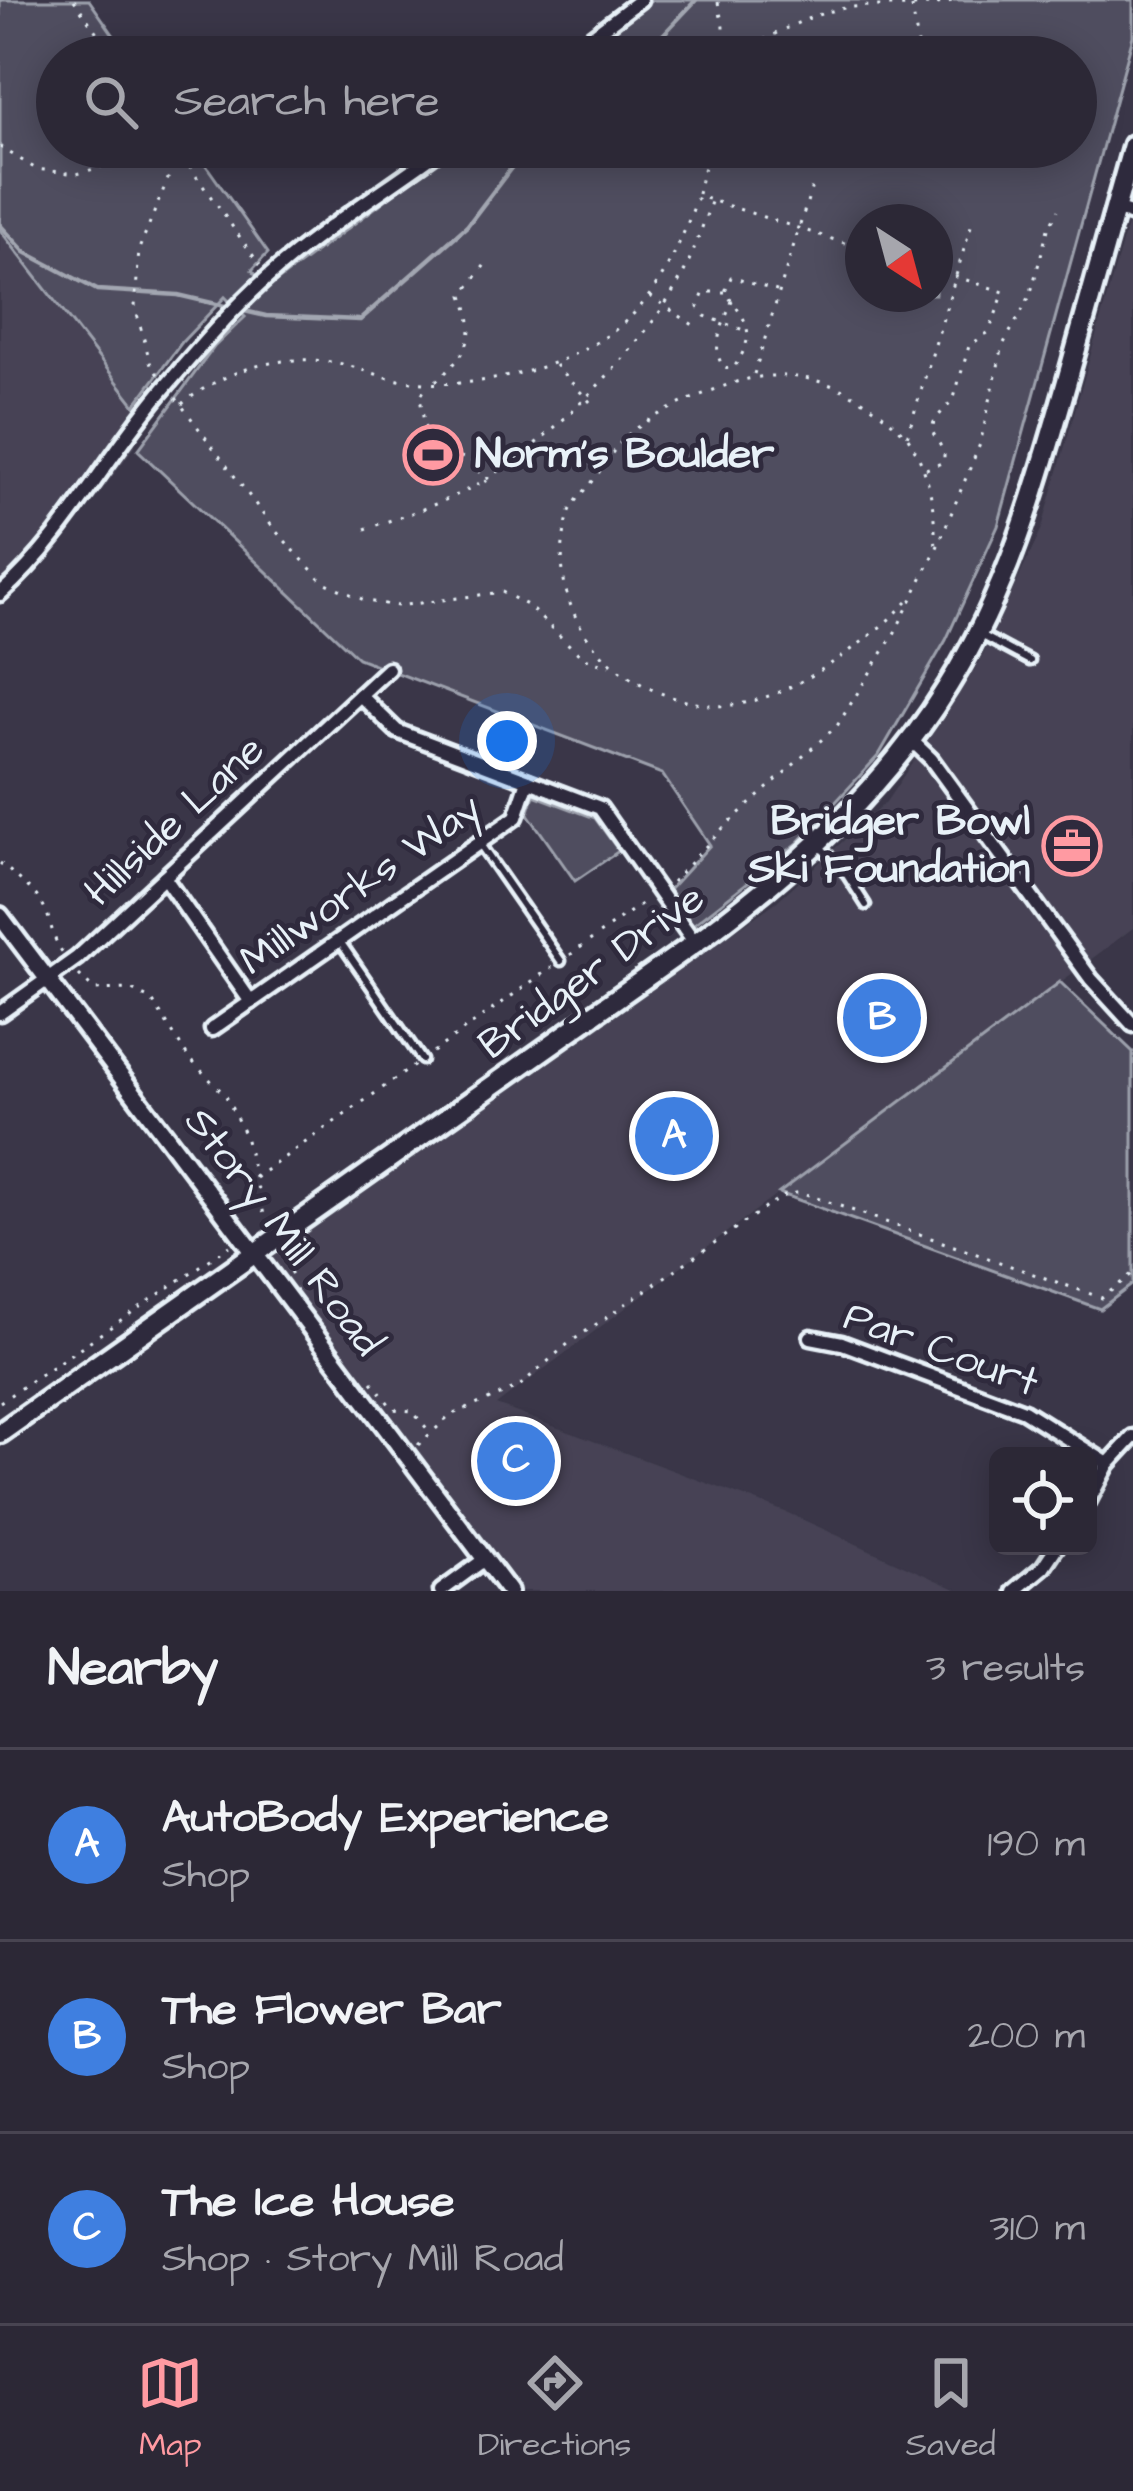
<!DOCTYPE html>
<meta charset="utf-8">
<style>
body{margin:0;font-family:"Architects Daughter",sans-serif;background:#34303e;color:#f1f3f6}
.controls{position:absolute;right:36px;bottom:36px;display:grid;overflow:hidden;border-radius:18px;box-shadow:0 6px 30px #0003}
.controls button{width:108px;height:108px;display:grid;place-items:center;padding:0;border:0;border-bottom:3px solid #484451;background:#2c2836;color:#f1f3f6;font:60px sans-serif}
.compass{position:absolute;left:845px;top:204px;width:108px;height:108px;border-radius:50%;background:#2c2836;box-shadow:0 6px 30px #0003;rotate:144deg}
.you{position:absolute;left:507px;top:741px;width:42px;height:42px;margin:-30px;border:9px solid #fff;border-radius:50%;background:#1a73e8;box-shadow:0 0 0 18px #1a73e833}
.badge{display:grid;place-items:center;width:78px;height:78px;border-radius:50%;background:#ff9aa2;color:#fff;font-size:39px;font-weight:700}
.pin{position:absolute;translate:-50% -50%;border:6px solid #fff;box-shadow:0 3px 12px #0006}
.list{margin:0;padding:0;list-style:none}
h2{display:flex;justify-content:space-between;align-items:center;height:156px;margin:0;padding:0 48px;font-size:51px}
h2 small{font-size:39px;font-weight:400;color:#a6a6ad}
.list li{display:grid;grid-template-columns:78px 1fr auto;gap:36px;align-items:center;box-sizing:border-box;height:192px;padding:0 48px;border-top:3px solid #484451}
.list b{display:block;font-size:45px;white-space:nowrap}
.list p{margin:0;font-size:39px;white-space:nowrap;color:#a6a6ad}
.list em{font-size:39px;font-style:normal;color:#a6a6ad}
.icon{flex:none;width:66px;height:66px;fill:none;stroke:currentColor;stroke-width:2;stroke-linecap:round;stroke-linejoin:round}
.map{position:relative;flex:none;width:1133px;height:1591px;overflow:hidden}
.search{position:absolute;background:#2c2836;box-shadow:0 6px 30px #0003;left:36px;right:36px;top:36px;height:132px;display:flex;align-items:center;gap:30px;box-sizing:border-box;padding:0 42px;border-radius:66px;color:#a6a6ad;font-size:45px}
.sheet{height:732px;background:#2c2836}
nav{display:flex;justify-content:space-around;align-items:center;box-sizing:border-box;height:168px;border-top:3px solid #484451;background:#2c2836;font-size:33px;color:#a6a6ad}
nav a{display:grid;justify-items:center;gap:6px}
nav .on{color:#ff9aa2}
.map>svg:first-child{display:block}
</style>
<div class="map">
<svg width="1133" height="1591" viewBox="0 0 1133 1591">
<rect width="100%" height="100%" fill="#3a3648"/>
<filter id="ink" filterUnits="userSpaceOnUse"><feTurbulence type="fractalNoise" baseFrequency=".00833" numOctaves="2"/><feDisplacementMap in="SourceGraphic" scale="24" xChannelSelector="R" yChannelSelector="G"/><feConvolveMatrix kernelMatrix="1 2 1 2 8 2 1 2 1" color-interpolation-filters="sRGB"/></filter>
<g filter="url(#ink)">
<g fill="#464354">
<polygon points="1133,204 1133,928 496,1405 788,1513 960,1591 495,1591 255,1268 776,902 886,802 979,663 1042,528"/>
<polygon points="0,230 135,405 135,446 52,557 0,600"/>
</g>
<g fill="#504e5f" stroke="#9ca0ac" stroke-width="3" fill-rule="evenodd">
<path d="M0,0H89L129,57H57V147H193L268,253L252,270L267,289L456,147H1076V57H576L651,0H1133V36L998,526L946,640L879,755L798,843L693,925L669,890L710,845L662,774L358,658L138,450L214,347L245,317L225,297L182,342L135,405L0,230ZM863,222H935V294H863Z"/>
<polygon points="534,795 595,818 619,851 575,881 528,814"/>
<polygon points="1060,982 1133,1052 1133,1284 1100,1309 779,1193"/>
</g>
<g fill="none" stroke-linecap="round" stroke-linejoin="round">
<g stroke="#a2a6b1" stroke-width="4.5">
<polyline points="648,57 660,38 696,0"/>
<polyline points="0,225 25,252 97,290 178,295 229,307"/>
<polyline points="240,310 266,316 360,320 467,226 527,147"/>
</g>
<defs>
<g id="service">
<polyline points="981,635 1030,661"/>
<polyline points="479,843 561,961"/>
<polyline points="820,847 843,869 866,905"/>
<polyline points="341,943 422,1060"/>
</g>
<g id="minor">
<polyline points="565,57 640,0"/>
<polyline points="1115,209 1133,215"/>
<path d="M0,594C68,534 107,454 166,386C198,349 230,311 267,278C321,229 386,190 444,147"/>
<polyline points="360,695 397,731 600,808 695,943"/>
<polyline points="911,740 931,759 1091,979 1133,1025"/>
<polyline points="164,877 251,1002"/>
<polyline points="0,1013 77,958 388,669"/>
<polyline points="212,1029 516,817 528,781"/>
<polyline points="811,1337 842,1343 1024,1411 1108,1464"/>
<polyline points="1088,1502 1108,1464 1133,1437"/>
<polyline points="441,1591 485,1559"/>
<polyline points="1014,1591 1043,1567 1057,1546"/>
</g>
<polyline id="tertiary" points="0,916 509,1591"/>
<path id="secondary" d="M0,1433L702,938C798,867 885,788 948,686C1007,592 1037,487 1067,381C1089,302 1111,224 1133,145"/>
</defs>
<use href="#service" stroke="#e8f1f8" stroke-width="15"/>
<use href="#minor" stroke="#e8f1f8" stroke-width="21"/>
<use href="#tertiary" stroke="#e8f1f8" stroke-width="24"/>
<use href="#secondary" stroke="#e8f1f8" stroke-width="27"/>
<g stroke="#e8f1f8" stroke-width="3" stroke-dasharray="3 9" stroke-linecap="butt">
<polyline points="74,0 114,57"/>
<polyline points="718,2 723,27 722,57"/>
<polyline points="912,7 920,57"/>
<path d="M732,57C768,38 811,11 853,7C888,4 921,10 956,0"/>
<polyline points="0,147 36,169 77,174 134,157 179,152 139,249 135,307 151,365 159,376"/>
<polyline points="175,147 260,265"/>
<polyline points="698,194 708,147"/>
<polyline points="725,292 704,292 698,307 705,316 746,331"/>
<polyline points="650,296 699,329"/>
<path d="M732,301C724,324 709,347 724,368L733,369C758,332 748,323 725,292L731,277L780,292"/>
<polyline points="555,365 592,404"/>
<polyline points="754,374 812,186"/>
<path d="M436,381C467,355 479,335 463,295L489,259"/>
<polyline points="176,398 274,529 322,581 366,601 398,606 502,592 527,605 582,657 609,666"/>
<path d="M182,404C224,370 282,352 337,363C358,367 378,376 399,380C474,394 586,367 638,309C667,277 683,236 698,196L863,249"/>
<polyline points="425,429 420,397 428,384"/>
<path d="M908,438C931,475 934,506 936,549"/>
<polyline points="460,457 471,460 491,489"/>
<polyline points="926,469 944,462 944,452 932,431 934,421 954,398 969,346 989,332 1004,292 935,270"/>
<path d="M365,529C405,515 446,503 483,481C549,443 652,339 685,270C695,248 703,225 711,202"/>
<path d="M907,602C865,645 774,713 710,705C613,695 539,613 569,514C572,504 583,493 590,485C602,469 614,447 629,434C657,412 694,397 727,385C793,361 860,386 907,437L971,226"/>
<path d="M0,863C15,876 34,889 44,907C52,922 51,937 63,953"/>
<polyline points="672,882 725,826 837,726 894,634 936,550 980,444 1003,345 1030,296 1048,229 1058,210"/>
<polyline points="570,955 645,901"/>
<polyline points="79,975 94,990 130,989 152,1000 188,1057 226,1096 245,1136 266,1223"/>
<polyline points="433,1052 552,967"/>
<polyline points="255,1178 415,1065"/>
<polyline points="286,1250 291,1257 288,1267 294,1279"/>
<polyline points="372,1382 393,1409 412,1411 430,1432"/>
<polyline points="0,1402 230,1246"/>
<polyline points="418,1445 451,1415 517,1388 569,1343 781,1197 800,1192 1102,1298 1133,1273"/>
</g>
<use href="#service" stroke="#2f2a3d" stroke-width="6"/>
<use href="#minor" stroke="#2f2a3d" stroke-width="12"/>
<use href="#tertiary" stroke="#2f2a3d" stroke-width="15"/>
<use href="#secondary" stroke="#2f2a3d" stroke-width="18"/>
</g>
</g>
<defs>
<symbol id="stadium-ring" viewBox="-11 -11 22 22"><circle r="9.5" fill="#2f2a3d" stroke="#ff9aa2" stroke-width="1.5"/><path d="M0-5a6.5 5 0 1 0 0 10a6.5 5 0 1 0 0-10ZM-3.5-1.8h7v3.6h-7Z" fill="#ff9aa2"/></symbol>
<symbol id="office-ring" viewBox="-11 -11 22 22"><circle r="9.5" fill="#2f2a3d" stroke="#ff9aa2" stroke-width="1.5"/><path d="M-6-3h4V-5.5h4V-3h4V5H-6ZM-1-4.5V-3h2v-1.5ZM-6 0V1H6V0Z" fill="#ff9aa2"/></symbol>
</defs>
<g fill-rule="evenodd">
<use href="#stadium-ring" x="400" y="422" width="66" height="66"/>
<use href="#office-ring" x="1039" y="813" width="66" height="66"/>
</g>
<g text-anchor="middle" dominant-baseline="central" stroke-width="10" stroke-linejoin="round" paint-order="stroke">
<g font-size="42" font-weight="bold" fill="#e8f1f8" stroke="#2f2a3d" text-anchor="start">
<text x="475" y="455">Norm's Boulder</text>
<text x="1030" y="822" text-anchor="end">Bridger Bowl<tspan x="1030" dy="48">Ski Foundation</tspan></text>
</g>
<g font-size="42" fill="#e8f1f8" stroke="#2f2a3d">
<text transform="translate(175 821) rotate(-43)">Hillside Lane</text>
<text transform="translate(361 885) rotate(-35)">Millworks Way</text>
<text transform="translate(592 972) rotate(-36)">Bridger Drive</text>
<text transform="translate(283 1232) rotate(53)">Story Mill Road</text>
<text transform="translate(941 1350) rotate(20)">Par Court</text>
</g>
</g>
</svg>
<div class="controls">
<button><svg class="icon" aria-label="locate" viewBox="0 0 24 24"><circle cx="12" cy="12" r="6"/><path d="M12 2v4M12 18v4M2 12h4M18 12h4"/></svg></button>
</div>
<svg class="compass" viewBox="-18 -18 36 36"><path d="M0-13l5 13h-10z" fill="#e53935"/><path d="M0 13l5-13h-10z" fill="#a6a6ad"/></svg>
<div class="you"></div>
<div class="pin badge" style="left:674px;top:1136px;background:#3f7fe0">A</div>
<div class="pin badge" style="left:882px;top:1018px;background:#3f7fe0">B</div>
<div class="pin badge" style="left:516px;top:1461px;background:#3f7fe0">C</div>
<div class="search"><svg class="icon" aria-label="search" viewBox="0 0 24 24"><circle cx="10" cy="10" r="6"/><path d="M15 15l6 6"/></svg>Search here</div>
</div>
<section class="sheet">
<h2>Nearby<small>3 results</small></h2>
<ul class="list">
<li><span class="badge" style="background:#3f7fe0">A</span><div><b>AutoBody Experience</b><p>Shop</p></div><em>190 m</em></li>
<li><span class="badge" style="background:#3f7fe0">B</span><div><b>The Flower Bar</b><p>Shop</p></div><em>200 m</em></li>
<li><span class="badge" style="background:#3f7fe0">C</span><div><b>The Ice House</b><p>Shop · Story Mill Road</p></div><em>310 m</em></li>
</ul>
</section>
<nav>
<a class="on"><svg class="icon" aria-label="map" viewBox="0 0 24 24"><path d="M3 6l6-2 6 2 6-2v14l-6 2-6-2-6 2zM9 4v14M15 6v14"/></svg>Map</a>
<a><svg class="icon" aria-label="directions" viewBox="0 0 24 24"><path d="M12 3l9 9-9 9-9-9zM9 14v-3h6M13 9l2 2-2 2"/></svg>Directions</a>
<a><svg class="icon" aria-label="saved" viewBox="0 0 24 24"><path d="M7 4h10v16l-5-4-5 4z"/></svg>Saved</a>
</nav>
